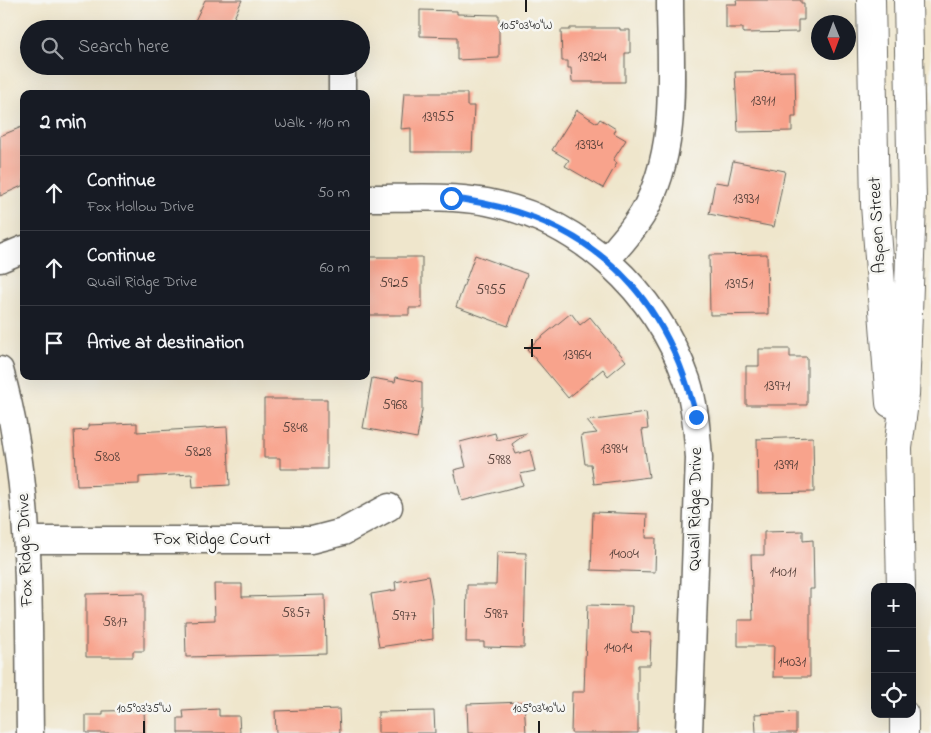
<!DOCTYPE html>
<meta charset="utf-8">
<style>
body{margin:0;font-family:"Indie Flower",sans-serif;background:#20242c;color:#f1f3f6}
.controls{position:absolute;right:15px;bottom:15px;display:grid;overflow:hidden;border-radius:10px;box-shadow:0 5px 20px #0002}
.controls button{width:45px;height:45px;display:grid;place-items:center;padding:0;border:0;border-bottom:1px solid #363941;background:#171b24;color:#f1f3f6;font:25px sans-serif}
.compass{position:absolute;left:811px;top:15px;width:45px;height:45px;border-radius:50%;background:#171b24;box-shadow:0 5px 20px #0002;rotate:179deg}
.stop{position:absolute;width:15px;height:15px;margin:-11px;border:4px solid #1a73e8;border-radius:50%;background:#fff}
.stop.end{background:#1a73e8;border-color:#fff;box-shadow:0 1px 5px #0008}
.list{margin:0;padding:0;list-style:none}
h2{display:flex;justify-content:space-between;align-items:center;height:65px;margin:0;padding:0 20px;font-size:21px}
h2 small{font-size:16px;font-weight:400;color:#9ea1a6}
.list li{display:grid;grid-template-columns:32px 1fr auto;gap:15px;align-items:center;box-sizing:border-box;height:75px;padding:0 20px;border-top:1px solid #363941}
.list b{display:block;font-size:19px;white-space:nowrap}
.list p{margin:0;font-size:16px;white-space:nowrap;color:#9ea1a6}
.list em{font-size:16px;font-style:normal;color:#9ea1a6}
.icon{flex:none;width:28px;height:28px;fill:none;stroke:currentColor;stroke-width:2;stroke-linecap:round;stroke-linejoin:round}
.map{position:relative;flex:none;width:931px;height:733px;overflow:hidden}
.search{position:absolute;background:#171b24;box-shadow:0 5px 20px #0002;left:20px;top:20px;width:350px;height:55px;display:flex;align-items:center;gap:12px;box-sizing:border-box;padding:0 18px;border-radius:28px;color:#9ea1a6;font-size:19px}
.panel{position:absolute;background:#171b24;box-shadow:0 5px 20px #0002;left:20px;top:90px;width:350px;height:290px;border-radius:10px}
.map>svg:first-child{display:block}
</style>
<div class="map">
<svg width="931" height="733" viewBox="0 0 931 733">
<rect width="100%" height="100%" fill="#f6f6f2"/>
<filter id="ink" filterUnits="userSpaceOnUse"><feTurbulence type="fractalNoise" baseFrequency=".02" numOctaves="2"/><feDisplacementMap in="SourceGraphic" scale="10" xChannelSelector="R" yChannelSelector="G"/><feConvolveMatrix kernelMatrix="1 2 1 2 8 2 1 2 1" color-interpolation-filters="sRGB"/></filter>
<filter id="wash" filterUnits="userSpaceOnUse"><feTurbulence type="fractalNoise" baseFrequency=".0096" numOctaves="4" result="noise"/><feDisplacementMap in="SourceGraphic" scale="20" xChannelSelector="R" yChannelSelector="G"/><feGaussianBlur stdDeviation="1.12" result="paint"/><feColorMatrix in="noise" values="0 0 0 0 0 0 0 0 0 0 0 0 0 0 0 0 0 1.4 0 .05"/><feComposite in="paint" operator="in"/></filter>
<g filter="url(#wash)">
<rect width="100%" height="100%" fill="#efe6cc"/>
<g id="blocks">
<g fill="#f8a38c">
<polygon points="205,0 242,0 229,29 191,29"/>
<polygon points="736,0 801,0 801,3 804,3 804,20 798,20 798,32 743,33 743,28 726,28 726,4 737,4"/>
<polygon points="420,10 457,11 457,14 499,15 499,58 457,60 457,37 420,36"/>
<polygon points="570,28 620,28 620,30 630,30 630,53 625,53 625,82 572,82 571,68 568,68 568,61 562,61 561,30 570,30"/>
<polygon points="795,71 796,117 792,117 792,131 738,132 735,72"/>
<polygon points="404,93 467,93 467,106 474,106 472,152 411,152 411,128 401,129"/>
<polygon points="577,110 597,123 600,119 616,129 614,133 626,140 613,160 617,163 603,188 565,166 569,160 552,150"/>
<polygon points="24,126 24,185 0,196 0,136"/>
<polygon points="733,161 785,171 774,227 709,214 715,182 728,184"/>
<polygon points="767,254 768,314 710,315 709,255"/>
<polygon points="475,255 527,274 508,326 456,307"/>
<polygon points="366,257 422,257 422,308 409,308 409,315 366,315"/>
<polygon points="571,313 580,325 590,317 626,361 608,376 603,369 568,398 527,349"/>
<polygon points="759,349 790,349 790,357 807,357 807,405 746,405 746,366 759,366"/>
<polygon points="396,377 422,382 422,410 417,438 363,428 372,378 395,382"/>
<polygon points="264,399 327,399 327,469 280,469 280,458 264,458"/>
<polygon points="646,413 648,429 642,430 649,477 594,484 591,464 585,464 581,435 597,433 587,421"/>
<polygon points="137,423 137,432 227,427 230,485 193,487 192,474 139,477 139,484 77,486 74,431 88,430 88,425"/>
<polygon points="495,433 497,440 527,433 512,444 516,454 530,450 535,471 520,474 523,485 462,501 454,470 466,467 460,442"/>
<polygon points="813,437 814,492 758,493 757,439"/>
<polygon points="593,512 647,514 646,538 656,538 655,572 591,570"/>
<polygon points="803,531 803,541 813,540 814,589 810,589 810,677 773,677 774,646 738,646 738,620 753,620 751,555 764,555 764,532"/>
<polygon points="497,552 526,553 524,648 484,647 484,642 466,642 467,585 496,585"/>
<polygon points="428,576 432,598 433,639 379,647 371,594 396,590 395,582"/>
<polygon points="214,584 242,584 242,597 325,595 326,654 186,657 185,621 215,620"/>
<polygon points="144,593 144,651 133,651 133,657 86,657 86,594"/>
<polygon points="587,605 632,606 631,632 651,633 650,665 638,665 638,733 571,733 572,692 584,692"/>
<polygon points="524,702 526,733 468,733 467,704"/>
<polygon points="219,709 219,716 239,716 240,733 178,733 178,718 184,718 183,711"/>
<polygon points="339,709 340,733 276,733 275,711"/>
<polygon points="144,710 145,733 86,733 86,715 103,715 103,711"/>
<polygon points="434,711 435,733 378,733 378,712"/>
<polygon points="796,712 796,733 756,733 755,714"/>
</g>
</g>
</g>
<g filter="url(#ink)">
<use href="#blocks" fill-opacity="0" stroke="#66635a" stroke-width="1"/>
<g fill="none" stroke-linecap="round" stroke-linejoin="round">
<defs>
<g id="street">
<polyline points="342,66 342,94"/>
<path d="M366,198C406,198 448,195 487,202C580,220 656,291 687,380C695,405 697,432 699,458L689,733"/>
<polyline points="0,259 24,249"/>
<path d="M606,260C619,246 632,231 642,215C680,150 670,72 670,0"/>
<path d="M0,370C34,488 28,611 30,733"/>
<polyline points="27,540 312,540 343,532 389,507"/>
</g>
<g id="secondary">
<polyline points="871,0 875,205 890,403"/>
<polyline points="901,587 898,448 905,395 912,202 908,0"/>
<polyline points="904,714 904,733"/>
</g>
</defs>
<use href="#street" stroke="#66635a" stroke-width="29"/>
<use href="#secondary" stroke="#66635a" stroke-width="30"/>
<use href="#street" stroke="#fff" stroke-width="26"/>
<use href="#secondary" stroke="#fff" stroke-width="28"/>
</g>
</g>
<g fill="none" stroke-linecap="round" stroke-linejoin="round" filter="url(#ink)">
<path stroke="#1a73e8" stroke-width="6" d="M451,198C584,214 665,287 696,417"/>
</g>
<path fill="none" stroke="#1c1c1c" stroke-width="2" d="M526,0V12M532,339V357M524,348H541M144,721V733M539,721V733"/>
<g text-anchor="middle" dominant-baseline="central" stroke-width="5" stroke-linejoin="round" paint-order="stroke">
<g font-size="15" fill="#533e38">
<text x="592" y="57">13924</text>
<text x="763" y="101">13911</text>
<text x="438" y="117">13955</text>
<text x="589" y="145">13934</text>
<text x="746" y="199">13931</text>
<text x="394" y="283">5925</text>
<text x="739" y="284">13951</text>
<text x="491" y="290">5955</text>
<text x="577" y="355">13964</text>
<text x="777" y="386">13971</text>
<text x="395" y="405">5968</text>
<text x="295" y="428">5848</text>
<text x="614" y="449">13984</text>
<text x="198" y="452">5828</text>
<text x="107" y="457">5808</text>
<text x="499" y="460">5988</text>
<text x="786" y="465">13991</text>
<text x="624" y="554">14004</text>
<text x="783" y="572">14011</text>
<text x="296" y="613">5857</text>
<text x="496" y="614">5987</text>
<text x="404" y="616">5977</text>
<text x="115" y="622">5817</text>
<text x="618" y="648">14014</text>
<text x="792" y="662">14031</text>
</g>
<g font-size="18" fill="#1c1c1c" stroke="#f6f6f2">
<text transform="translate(878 225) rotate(-93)">Aspen Street</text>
<text transform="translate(696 509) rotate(-89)">Quail Ridge Drive</text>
<text x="212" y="540">Fox Ridge Court</text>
<text transform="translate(26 550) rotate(-92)">Fox Ridge Drive</text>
</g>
</g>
<g font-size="12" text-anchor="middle" fill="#1c1c1c" stroke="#f6f6f2" stroke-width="5" stroke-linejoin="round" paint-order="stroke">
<text x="526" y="29">105°03'40"W</text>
<text x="144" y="712">105°03'35"W</text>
<text x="539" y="712">105°03'40"W</text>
</g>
</svg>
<div class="controls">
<button>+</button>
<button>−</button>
<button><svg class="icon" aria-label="locate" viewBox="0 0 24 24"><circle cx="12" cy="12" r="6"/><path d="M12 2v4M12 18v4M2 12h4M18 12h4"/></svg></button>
</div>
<svg class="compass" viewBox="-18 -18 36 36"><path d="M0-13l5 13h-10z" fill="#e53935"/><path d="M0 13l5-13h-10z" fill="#9ea1a6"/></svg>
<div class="stop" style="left:451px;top:198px"></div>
<div class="stop end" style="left:696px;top:417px"></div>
<div class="search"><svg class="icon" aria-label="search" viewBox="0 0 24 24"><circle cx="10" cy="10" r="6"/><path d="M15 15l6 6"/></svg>Search here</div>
<section class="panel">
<h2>2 min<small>Walk · 110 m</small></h2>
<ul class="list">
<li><svg class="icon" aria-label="ahead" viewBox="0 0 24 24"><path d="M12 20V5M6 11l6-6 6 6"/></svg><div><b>Continue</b><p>Fox Hollow Drive</p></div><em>50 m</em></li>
<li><svg class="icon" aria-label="ahead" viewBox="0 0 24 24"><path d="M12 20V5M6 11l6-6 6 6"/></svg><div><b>Continue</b><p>Quail Ridge Drive</p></div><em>60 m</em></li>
<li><svg class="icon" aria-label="arrive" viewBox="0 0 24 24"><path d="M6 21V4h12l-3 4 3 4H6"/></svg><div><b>Arrive at destination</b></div></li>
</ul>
</section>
</div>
